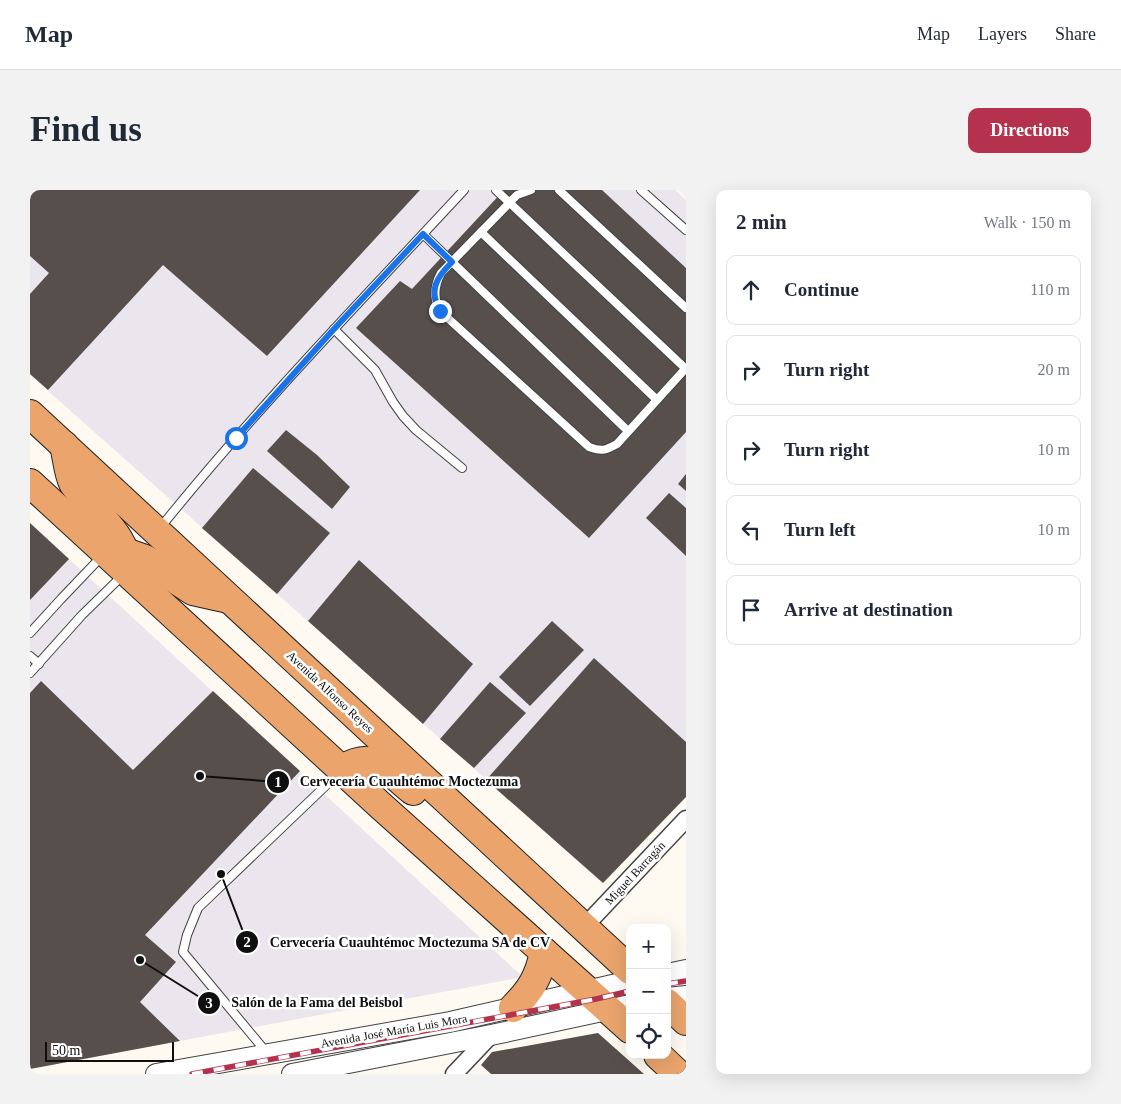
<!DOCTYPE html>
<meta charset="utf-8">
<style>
body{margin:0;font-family:Georgia,serif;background:#f2f2f3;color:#1f2937}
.controls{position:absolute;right:15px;bottom:15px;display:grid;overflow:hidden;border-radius:10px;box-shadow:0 5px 20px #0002}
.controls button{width:45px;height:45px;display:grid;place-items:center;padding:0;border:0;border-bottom:1px solid #e0e1e3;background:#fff;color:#1f2937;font:25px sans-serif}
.scale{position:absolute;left:15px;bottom:12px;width:129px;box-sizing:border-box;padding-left:5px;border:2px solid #0f0f0f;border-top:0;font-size:14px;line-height:18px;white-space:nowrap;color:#0f0f0f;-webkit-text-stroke:4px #fff;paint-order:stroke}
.stop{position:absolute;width:15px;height:15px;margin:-11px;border:4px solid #1a73e8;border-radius:50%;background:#fff}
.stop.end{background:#1a73e8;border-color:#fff;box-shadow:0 1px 5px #0008}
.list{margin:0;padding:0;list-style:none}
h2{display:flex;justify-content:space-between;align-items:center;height:65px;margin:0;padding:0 20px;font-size:21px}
h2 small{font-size:16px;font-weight:400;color:#747a83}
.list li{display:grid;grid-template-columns:32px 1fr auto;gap:15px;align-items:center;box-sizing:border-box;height:70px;margin:0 10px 10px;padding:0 10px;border:1px solid #e0e1e3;border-radius:10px}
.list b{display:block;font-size:19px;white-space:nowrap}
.list em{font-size:16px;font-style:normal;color:#747a83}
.icon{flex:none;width:28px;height:28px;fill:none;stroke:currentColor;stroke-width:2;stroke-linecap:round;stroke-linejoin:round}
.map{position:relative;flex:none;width:656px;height:884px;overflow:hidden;border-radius:10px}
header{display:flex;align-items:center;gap:30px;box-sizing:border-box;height:70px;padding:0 25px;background:#fff;border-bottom:1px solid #e0e1e3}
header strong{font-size:24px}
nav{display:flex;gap:28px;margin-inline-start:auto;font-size:18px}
.intro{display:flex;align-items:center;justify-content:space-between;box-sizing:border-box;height:120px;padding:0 30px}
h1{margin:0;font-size:35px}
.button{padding:12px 22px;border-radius:10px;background:#b4324d;color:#fff;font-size:18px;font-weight:700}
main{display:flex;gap:30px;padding:0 30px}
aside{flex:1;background:#fff;border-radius:10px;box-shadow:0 5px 20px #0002}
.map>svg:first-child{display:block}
</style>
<header>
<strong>Map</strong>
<nav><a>Map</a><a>Layers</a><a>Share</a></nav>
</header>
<div class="intro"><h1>Find us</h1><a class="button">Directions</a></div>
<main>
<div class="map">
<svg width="656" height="884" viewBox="0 0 656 884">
<rect width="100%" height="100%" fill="#fefaf2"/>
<g fill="#ebe5ed">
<polygon points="0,0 645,0 656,10 656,607 573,693 0,185"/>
<polygon points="0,333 39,369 493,787 0,879"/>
</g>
<g fill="#574f4c">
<polygon points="0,0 390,0 237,166 133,75 18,200 0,184 0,104 19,83 0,66"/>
<polygon points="474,0 572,0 656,78 656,242 559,348 326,138 370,91 382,99"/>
<polygon points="256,240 287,265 320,297 302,319 237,261"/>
<polygon points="223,278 300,343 247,404 172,338"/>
<polygon points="656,284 656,301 648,294"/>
<polygon points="639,303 656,318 656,366 616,328"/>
<polygon points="0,333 39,369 0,410"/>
<polygon points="329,370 443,474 393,534 278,431"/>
<polygon points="522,431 554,460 500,516 469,487"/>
<polygon points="564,468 656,552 656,607 573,693 456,590"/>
<polygon points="11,491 103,580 183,501 270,581 115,745 146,772 110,812 150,851 0,879 0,503"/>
<polygon points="460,492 496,523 444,578 410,549"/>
<polygon points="568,843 614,884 461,884 451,875 462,862"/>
</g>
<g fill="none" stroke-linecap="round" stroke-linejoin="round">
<defs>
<g id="service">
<polyline points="466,0 655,178"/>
<path d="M501,0L487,5L411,83C404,96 403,108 410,121L559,257C572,262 576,260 587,254L656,178"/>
<polyline points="529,0 656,118"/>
<polyline points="611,0 656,40"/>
<polyline points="451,42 627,210"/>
<polyline points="393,44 598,241"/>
<polyline points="304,139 345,180 363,212 373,226 386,240 432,278"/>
<path d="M130,338C225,220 331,111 434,0"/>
<polyline points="0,443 31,409 72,366"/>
<polyline points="0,466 9,474"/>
<polyline points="0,483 52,425 93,385"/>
<polyline points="237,863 153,762 157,745 168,718 309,583"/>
</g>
<g id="minor">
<polyline points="554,737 656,629"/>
<polyline points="424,884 461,845"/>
</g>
<g id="tertiary">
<polyline points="637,784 656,780"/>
<polyline points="637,808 656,806"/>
<polyline points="126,884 420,832 600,791"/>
<polyline points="262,884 461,845 600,815"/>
</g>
<g id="trunk">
<polyline points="0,224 600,780"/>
<path d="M34,255C37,267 38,283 43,293C58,317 103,350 96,380"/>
<polyline points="0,293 351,616 600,839"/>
<polyline points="82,361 95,362 115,369 163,401 199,409"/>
<path d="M312,579C346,558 357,581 383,601"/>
<polyline points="637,813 656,831"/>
<path d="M483,818C501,800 509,787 514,762"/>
<polyline points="628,865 648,884"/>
</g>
</defs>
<use href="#service" stroke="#424242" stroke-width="10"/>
<use href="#minor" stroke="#424242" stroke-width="19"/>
<use href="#tertiary" stroke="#424242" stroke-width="22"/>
<use href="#trunk" stroke="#202020" stroke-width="30"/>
<use href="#service" stroke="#fff" stroke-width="8"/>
<use href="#minor" stroke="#fff" stroke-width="16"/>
<use href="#tertiary" stroke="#fff" stroke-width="20"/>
<use href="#trunk" stroke="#eaa46c" stroke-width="28"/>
<defs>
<g id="rail">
<polyline points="637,794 656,791"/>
<polyline points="162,884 566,809 600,801"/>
</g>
</defs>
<use href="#rail" stroke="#b4324d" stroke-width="5.5"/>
<use href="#rail" stroke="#fff" stroke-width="4" stroke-dasharray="11" stroke-linecap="butt"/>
</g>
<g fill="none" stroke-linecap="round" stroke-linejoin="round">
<path stroke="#1a73e8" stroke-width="6" d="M206,248L304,139L393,44L422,72C407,87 398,100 410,121"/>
</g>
<g text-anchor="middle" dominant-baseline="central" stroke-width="5" stroke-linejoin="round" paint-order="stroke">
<g font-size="12" fill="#0f0f0f" stroke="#fff">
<text transform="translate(300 502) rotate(43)">Avenida Alfonso Reyes</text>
<text transform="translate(605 683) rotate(-47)">Miguel Barragán</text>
<text transform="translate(364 841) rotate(-10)">Avenida José María Luis Mora</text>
</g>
</g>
<path fill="none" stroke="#0f0f0f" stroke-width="2" d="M170 586L248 592M191 684L217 752M110 770L179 813"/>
<g fill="#0f0f0f" stroke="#fff" stroke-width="2">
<circle cx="170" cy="586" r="5"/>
<circle cx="191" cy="684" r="5"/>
<circle cx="110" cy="770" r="5"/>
<circle cx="248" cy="592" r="12"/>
<circle cx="217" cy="752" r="12"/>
<circle cx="179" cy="813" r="12"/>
</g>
<g font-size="15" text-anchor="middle" font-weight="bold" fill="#fff">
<text x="248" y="597">1</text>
<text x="217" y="757">2</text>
<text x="179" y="818">3</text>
</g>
<g font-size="14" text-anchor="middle" font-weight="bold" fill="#0f0f0f" stroke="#fff" stroke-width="5" stroke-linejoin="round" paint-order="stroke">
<text x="379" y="596">Cervecería Cuauhtémoc Moctezuma</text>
<text x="380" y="757">Cervecería Cuauhtémoc Moctezuma SA de CV</text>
<text x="287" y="817">Salón de la Fama del Beisbol</text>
</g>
</svg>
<div class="controls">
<button>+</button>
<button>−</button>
<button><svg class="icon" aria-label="locate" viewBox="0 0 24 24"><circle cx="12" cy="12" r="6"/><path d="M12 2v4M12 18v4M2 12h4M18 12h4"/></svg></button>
</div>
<div class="scale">50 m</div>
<div class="stop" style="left:206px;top:248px"></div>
<div class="stop end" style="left:410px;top:121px"></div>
</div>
<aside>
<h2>2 min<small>Walk · 150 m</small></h2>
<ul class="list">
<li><svg class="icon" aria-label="ahead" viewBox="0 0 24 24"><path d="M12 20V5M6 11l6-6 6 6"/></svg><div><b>Continue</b></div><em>110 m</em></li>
<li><svg class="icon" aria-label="right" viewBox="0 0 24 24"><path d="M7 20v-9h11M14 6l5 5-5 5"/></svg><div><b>Turn right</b></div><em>20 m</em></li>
<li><svg class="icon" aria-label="right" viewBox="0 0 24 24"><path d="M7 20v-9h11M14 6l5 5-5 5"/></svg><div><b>Turn right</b></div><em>10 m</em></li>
<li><svg class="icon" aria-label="left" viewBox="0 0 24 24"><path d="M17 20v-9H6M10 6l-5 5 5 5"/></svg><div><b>Turn left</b></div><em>10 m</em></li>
<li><svg class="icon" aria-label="arrive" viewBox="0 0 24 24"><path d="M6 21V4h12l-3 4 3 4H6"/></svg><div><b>Arrive at destination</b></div></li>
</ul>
</aside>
</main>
